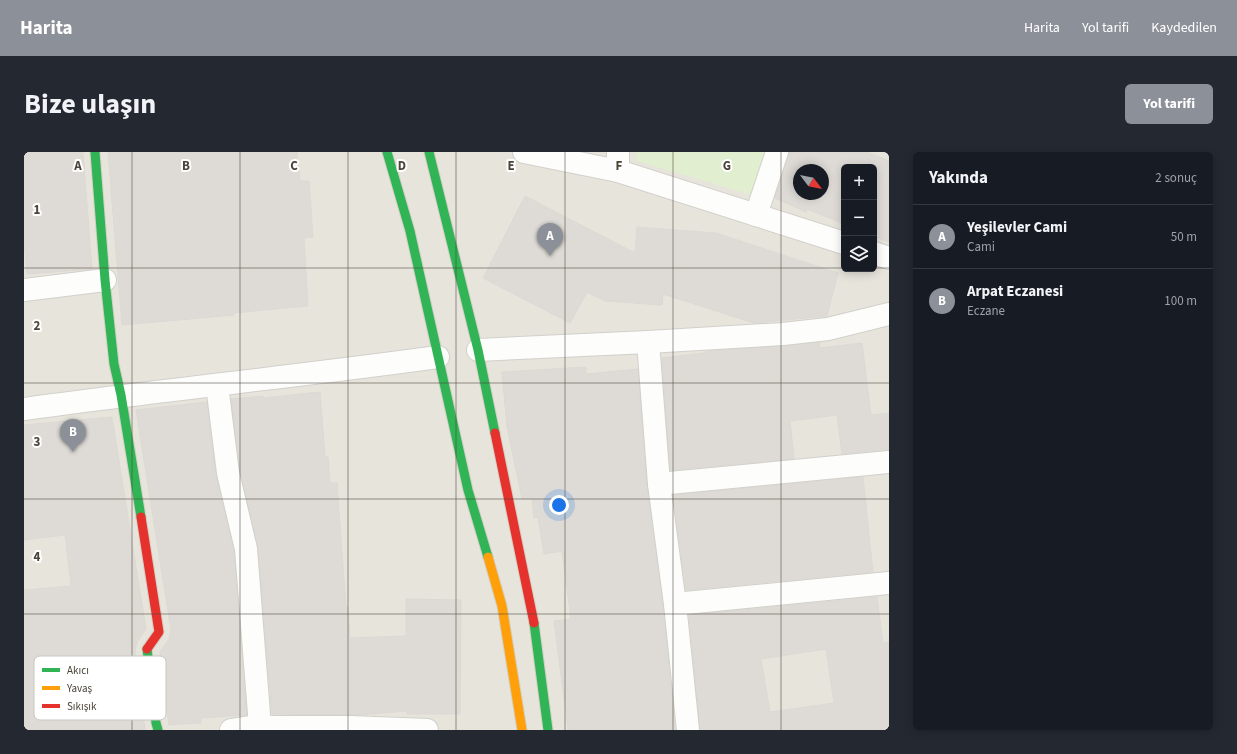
<!DOCTYPE html>
<html lang="tr">
<meta charset="utf-8">
<style>
body{margin:0;font-family:"Source Sans 3",sans-serif;background:#242831;color:#f1f3f6}
.controls{position:absolute;right:12px;top:12px;display:grid;overflow:hidden;border-radius:6px;box-shadow:0 2px 10px #0003}
.controls button{width:36px;height:36px;display:grid;place-items:center;padding:0;border:0;border-bottom:1px solid #363941;background:#171b24;color:#f1f3f6;font:20px sans-serif}
.compass{position:absolute;left:769px;top:12px;width:36px;height:36px;border-radius:50%;background:#171b24;box-shadow:0 2px 10px #0003;rotate:122deg}
.you{position:absolute;left:535px;top:353px;width:14px;height:14px;margin:-10px;border:3px solid #fff;border-radius:50%;background:#1a73e8;box-shadow:0 0 0 6px #1a73e833}
.badge{display:grid;place-items:center;width:26px;height:26px;border-radius:50%;background:#8c9099;color:#fff;font-size:13px;font-weight:700}
.pin{position:absolute;translate:-50% -33px;filter:drop-shadow(0 1px 2px #0008)}
.pin::after{content:'';position:absolute;top:21px;width:14px;height:12px;background:inherit;clip-path:polygon(0 0,100% 0,50% 100%)}
.list{margin:0;padding:0;list-style:none}
h2{display:flex;justify-content:space-between;align-items:center;height:52px;margin:0;padding:0 16px;font-size:17px}
h2 small{font-size:13px;font-weight:400;color:#9ea1a6}
.list li{display:grid;grid-template-columns:26px 1fr auto;gap:12px;align-items:center;box-sizing:border-box;height:64px;padding:0 16px;border-top:1px solid #363941}
.list b{display:block;font-size:15px;white-space:nowrap}
.list p{margin:0;font-size:13px;white-space:nowrap;color:#9ea1a6}
.list em{font-size:13px;font-style:normal;color:#9ea1a6}
.icon{flex:none;width:22px;height:22px;fill:none;stroke:currentColor;stroke-width:2;stroke-linecap:round;stroke-linejoin:round}
.map{position:relative;flex:none;width:865px;height:578px;overflow:hidden;border-radius:6px}
header{display:flex;align-items:center;gap:24px;box-sizing:border-box;height:56px;padding:0 20px;background:#8c9099;color:#fff}
header strong{font-size:19px}
nav{display:flex;gap:22px;margin-inline-start:auto;font-size:14px}
.intro{display:flex;align-items:center;justify-content:space-between;box-sizing:border-box;height:96px;padding:0 24px}
h1{margin:0;font-size:28px}
.button{padding:10px 18px;border-radius:6px;background:#8c9099;color:#fff;font-size:14px;font-weight:700}
main{display:flex;gap:24px;padding:0 24px}
aside{flex:1;background:#171b24;border-radius:6px;box-shadow:0 2px 10px #0003}
.map>svg:first-child{display:block}
</style>
<header>
<strong>Harita</strong>
<nav><a>Harita</a><a>Yol tarifi</a><a>Kaydedilen</a></nav>
</header>
<div class="intro"><h1>Bize ulaşın</h1><a class="button">Yol tarifi</a></div>
<main>
<div class="map">
<svg width="865" height="578" viewBox="0 0 865 578">
<rect width="100%" height="100%" fill="#f4f2ee"/>
<path fill="#e7e4dc" fill-rule="evenodd" d="M0,0H865V578H0ZM820,15H850V117H820ZM775,18H799V42H775Z"/>
<polygon fill="#e1eecf" points="613,0 750,0 735,45 613,9"/>
<g fill="#dedbd6" stroke="#dcd9d4" fill-rule="evenodd">
<polygon points="0,0 59,0 68,117 3,122 0,89"/>
<polygon points="84,0 273,0 276,29 285,29 289,85 280,86 284,154 210,161 210,163 98,173"/>
<path d="M765,0H843L865,9V90L850,84V15H820V72L783,57L782,60L751,46ZM775,18H799V42H775Z"/>
<polygon points="501,44 611,101 613,75 692,81 814,121 803,164 730,171 639,142 638,153 581,149 563,140 546,171 459,126"/>
<polygon points="796,190 795,196 838,191 847,263 865,261 865,297 818,302 813,263 766,269 770,307 646,318 638,206 681,201 681,200 686,199 760,194"/>
<polygon points="562,215 562,222 614,217 623,333 639,453 651,578 544,578 530,469 547,467 538,399 520,402 514,365 510,366 508,346 498,347 483,275 478,220"/>
<polygon points="296,240 301,305 304,305 306,331 313,331 322,455 324,455 326,486 382,484 382,447 437,448 436,562 383,562 383,559 332,563 248,562 234,396 216,319 207,247 239,244 239,246"/>
<polygon points="183,250 192,324 210,399 223,563 177,566 177,571 145,573 136,500 145,487 147,478 112,258"/>
<polygon points="88,265 122,477 113,490 111,499 121,578 0,578 0,438 47,434 41,383 0,388 0,273"/>
<polygon points="839,325 849,420 662,438 649,343"/>
<path d="M853,445L859,491L865,490V578H676L665,463ZM802,497L810,551L746,560L737,507Z"/>
</g>
<g fill="none" stroke-linecap="round" stroke-linejoin="round">
<defs>
<g id="street">
<polyline points="500,0 594,19 820,91"/>
<polyline points="594,19 594,0"/>
<polyline points="732,63 753,0"/>
<polyline points="850,101 865,106"/>
<polyline points="0,138 81,128"/>
<polyline points="624,190 635,332 651,452 664,578"/>
<polyline points="454,198 624,190 759,182 804,177 865,162"/>
<polyline points="193,233 204,321 222,397 236,575"/>
<path d="M0,257C138,238 276,224 414,205"/>
<polyline points="635,332 865,310"/>
<polyline points="651,452 865,431"/>
<polyline points="207,578 226,575 326,575 403,578"/>
</g>
<g id="fast">
<polyline points="71,0 81,128 90,212 97,243 117,365"/>
<polyline points="363,0 386,79 444,338 464,405"/>
<polyline points="405,0 454,198 471,281"/>
<polyline points="510,471 524,578"/>
<polyline points="123,497 132,571 134,578"/>
</g>
<polyline id="slow" points="464,405 478,454 498,578"/>
<g id="jam">
<polyline points="471,281 510,471"/>
<polyline points="117,365 135,480 123,497"/>
</g>
</defs>
<use href="#street" stroke="#d2d0cb" stroke-width="24"/>
<use href="#fast" stroke="#d3cfc5" stroke-width="11"/>
<use href="#slow" stroke="#d3cfc5" stroke-width="11"/>
<use href="#jam" stroke="#d3cfc5" stroke-width="11"/>
<use href="#street" stroke="#fdfdfc" stroke-width="22"/>
<use href="#fast" stroke="#30b455" stroke-width="9"/>
<use href="#slow" stroke="#ff9f0a" stroke-width="9"/>
<use href="#jam" stroke="#e5322d" stroke-width="9"/>
</g>
<path fill="none" stroke="#4b4439" stroke-width="1" stroke-opacity="0.55" d="M108,0V578M216,0V578M324,0V578M432,0V578M541,0V578M649,0V578M757,0V578M0,116H820M850,116H865M0,231H865M0,347H865M0,462H865"/>
<rect x="10" y="504" width="132" height="64" rx="6" fill="#fff" stroke="#c9c7c4" stroke-width="1"/>
<rect x="18" y="516" width="18" height="4" fill="#30b455"/>
<rect x="18" y="534" width="18" height="4" fill="#ff9f0a"/>
<rect x="18" y="552" width="18" height="4" fill="#e5322d"/>
<g font-size="11" fill="#4b4439">
<text x="43" y="522">Akıcı</text>
<text x="43" y="540">Yavaş</text>
<text x="43" y="558">Sıkışık</text>
</g>
<g font-size="13" text-anchor="middle" font-weight="bold" fill="#4b4439" stroke="#fff" stroke-width="4" stroke-linejoin="round" paint-order="stroke">
<text x="54" y="18">A</text>
<text x="162" y="18">B</text>
<text x="270" y="18">C</text>
<text x="378" y="18">D</text>
<text x="487" y="18">E</text>
<text x="595" y="18">F</text>
<text x="703" y="18">G</text>
<text x="13" y="62">1</text>
<text x="13" y="178">2</text>
<text x="13" y="294">3</text>
<text x="13" y="409">4</text>
</g>
</svg>
<div class="controls">
<button>+</button>
<button>−</button>
<button><svg class="icon" aria-label="layers" viewBox="0 0 24 24"><path d="M12 4l9 5-9 5-9-5zM3 14l9 5 9-5"/></svg></button>
</div>
<svg class="compass" viewBox="-18 -18 36 36"><path d="M0-13l5 13h-10z" fill="#e53935"/><path d="M0 13l5-13h-10z" fill="#9ea1a6"/></svg>
<div class="you"></div>
<div class="pin badge" style="left:526px;top:104px">A</div>
<div class="pin badge" style="left:49px;top:300px">B</div>
</div>
<aside>
<h2>Yakında<small>2 sonuç</small></h2>
<ul class="list">
<li><span class="badge">A</span><div><b>Yeşilevler Cami</b><p>Cami</p></div><em>50 m</em></li>
<li><span class="badge">B</span><div><b>Arpat Eczanesi</b><p>Eczane</p></div><em>100 m</em></li>
</ul>
</aside>
</main>
